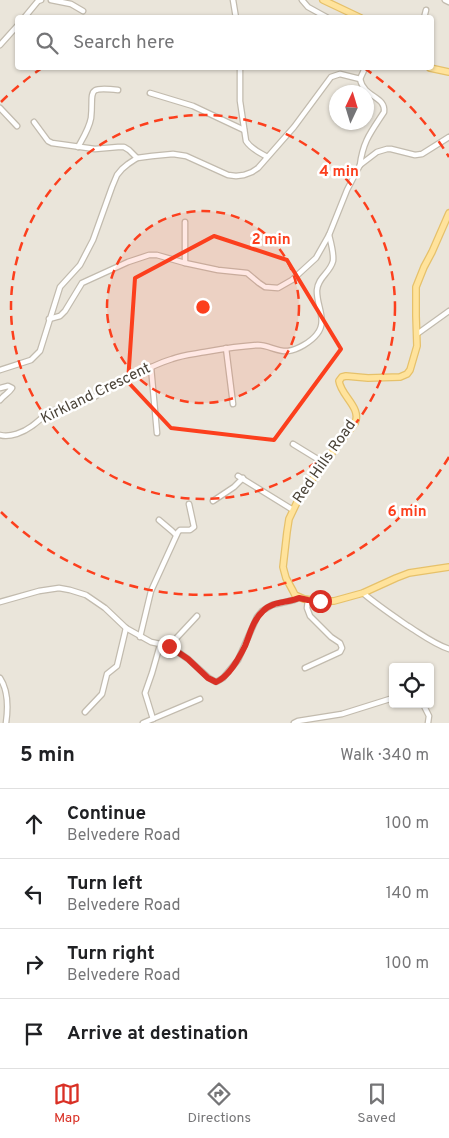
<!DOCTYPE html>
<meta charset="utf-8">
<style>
body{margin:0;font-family:Overpass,sans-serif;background:#f2f2f2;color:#202124}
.controls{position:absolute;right:15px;bottom:15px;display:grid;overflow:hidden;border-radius:5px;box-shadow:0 1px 4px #0004}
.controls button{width:45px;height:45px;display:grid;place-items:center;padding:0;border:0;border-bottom:1px solid #e0e0e0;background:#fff;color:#202124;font:25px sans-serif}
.compass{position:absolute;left:329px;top:85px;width:45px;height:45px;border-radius:50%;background:#fff;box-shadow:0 1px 4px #0004;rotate:4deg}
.stop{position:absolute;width:15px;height:15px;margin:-11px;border:4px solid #d93025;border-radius:50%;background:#fff}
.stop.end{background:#d93025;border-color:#fff;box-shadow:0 1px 5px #0008}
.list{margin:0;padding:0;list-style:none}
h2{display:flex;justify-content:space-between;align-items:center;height:65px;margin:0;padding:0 20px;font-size:21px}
h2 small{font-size:16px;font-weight:400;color:#757577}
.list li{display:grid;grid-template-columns:32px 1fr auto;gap:15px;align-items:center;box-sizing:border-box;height:70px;padding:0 20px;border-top:1px solid #e0e0e0}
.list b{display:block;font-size:19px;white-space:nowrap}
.list p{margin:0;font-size:16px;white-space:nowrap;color:#757577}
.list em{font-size:16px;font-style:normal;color:#757577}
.icon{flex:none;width:28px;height:28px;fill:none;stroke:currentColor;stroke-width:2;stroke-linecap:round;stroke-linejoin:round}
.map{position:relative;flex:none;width:449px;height:723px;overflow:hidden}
.search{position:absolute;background:#fff;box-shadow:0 1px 4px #0004;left:15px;right:15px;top:15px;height:55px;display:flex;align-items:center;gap:12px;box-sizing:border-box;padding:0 18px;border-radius:5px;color:#757577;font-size:19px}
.sheet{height:345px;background:#fff}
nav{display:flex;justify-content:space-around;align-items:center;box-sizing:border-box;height:70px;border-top:1px solid #e0e0e0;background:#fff;font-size:14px;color:#757577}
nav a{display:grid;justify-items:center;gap:2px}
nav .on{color:#d93025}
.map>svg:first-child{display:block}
</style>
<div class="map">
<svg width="449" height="723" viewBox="0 0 449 723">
<rect width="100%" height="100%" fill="#f6f3ec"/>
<path fill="#eae5da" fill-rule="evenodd" d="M0,0H449V723H0ZM18,18H432V68H18ZM336,92H366V122H336ZM393,667H430V704H393Z"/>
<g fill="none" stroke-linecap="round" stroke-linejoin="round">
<defs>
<g id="minor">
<polyline points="51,0 71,4 83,11"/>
<polyline points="233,0 236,18"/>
<polyline points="302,0 308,7 328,18"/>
<polyline points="445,0 449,2"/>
<polyline points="24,18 38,1 41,0"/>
<polyline points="424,18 426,10"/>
<polyline points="0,45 18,25"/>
<path d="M240,68V101L246,141C251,149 259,152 267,157"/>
<path d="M360,79C364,98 386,96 384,112C371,132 363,141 360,165"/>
<polyline points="360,79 365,68"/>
<polyline points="150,93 193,106 244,130"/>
<polyline points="0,108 17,126"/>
<polyline points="34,122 48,141 52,143 95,149 118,147 124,147 129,150 137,158"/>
<path d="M78,147C83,138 89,129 91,118C94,92 84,86 118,90"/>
<polyline points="185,222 185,263"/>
<polyline points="49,319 60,316 65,311 82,283 128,262 149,255 157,255 185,263 218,270 247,273 259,283 265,287 278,288 292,280 316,258 329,235 347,190 360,165 377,152 387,149 391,149 415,155 422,154 449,137"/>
<polyline points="417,334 449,311"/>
<polyline points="226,348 233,404"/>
<polyline points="151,367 157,433"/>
<polyline points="0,370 31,360 40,351 60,287 80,265 93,240 112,187 117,175 122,169 128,164 137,158 152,156 173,154 186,156 228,175 236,176 244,175 252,172 258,168 294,127 331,77 340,74 360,79"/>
<path d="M0,388L8,386L12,388C9,393 4,395 0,400"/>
<path d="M0,435C10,438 24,432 32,426C38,422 43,416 50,412C60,407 70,407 79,404C89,401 98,395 106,390C128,379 149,366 172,359C182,355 194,354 205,352C222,349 240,346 258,345C268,345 278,352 288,351C297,350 311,342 317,334C328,321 316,305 317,290C318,277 330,273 333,261C334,253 331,243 329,235"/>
<polyline points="293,444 324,463"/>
<polyline points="238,476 293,510"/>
<polyline points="213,501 234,487 243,478"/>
<polyline points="159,520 172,531 176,535"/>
<path d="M363,593C377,605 392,615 408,626C421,634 434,644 449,649"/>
<polyline points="0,602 39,591 59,588 70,590 86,595 105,608 126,628 151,642 169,646 188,659 209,678 216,682 223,678 238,660 257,617 262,611 272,605 294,600 299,598"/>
<polyline points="140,637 151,591 178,532 180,530 190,530 194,527 189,504"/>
<polyline points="169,646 197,616"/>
<polyline points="305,668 340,652 342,648 340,643 331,637 310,616 307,608 308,600"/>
<path d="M0,678C8,690 8,709 6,723"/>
<polyline points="423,704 429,716 428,723"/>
<polyline points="85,712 102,694 107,674 117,666 126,628"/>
<polyline points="153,719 145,693 152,673 160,645"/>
<polyline points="143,723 200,699"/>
<polyline points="294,723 298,721 342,714 393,698"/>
</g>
<g id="major">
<polyline points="323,0 361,18"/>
<polyline points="430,68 449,72"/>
<path d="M449,213L432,252L424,267L416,287V316L417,346L410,370L407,374L400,377L368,378L346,376L342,377L339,381C341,396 362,408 355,423L324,463L299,498L289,519L287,532L283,567L286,578L293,591L295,595L304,599L320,601H334L363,593L396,578L409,573L449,567"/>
</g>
</defs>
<use href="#minor" stroke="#c2bbae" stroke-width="7"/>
<use href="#major" stroke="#e6c16a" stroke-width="8"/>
<use href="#minor" stroke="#fff" stroke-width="4.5"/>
<use href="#major" stroke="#ffe39c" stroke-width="5.5"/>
</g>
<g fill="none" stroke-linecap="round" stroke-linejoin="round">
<path stroke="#d93025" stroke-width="6" d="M169,646L188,659L208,678L216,682C229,677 239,658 245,646C250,634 253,620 263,611C272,601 288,603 299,598L308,600L320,601"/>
</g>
<path fill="none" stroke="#fc3f1d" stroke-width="4" stroke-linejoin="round" d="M214,236L287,260L341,349L274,440L171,428L128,382L135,278Z"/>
<circle cx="203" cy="307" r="96" fill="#fc3f1d" fill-opacity=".12"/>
<g fill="none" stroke="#fc3f1d" stroke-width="2.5" stroke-dasharray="9 6">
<circle cx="203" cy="307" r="96"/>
<circle cx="203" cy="307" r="192"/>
<path d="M449 457A288 288 0 0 1 1 512M1 102A288 288 0 0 1 42 68M364 68A288 288 0 0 1 449 157"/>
</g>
<g text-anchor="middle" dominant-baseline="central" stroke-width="5" stroke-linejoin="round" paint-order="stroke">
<g font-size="15" fill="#4b4439" stroke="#fff">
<text transform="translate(96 394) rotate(-26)">Kirkland Crescent</text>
<text transform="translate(325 462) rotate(-55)">Red Hills Road</text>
</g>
</g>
<circle cx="203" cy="307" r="8" fill="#fc3f1d" stroke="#fff" stroke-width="2.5"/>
<g font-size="15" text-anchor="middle" font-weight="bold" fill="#fc3f1d" stroke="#fff" stroke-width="5" stroke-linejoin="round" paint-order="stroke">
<text x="339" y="176">4 min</text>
<text x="271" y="244">2 min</text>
<text x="407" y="516">6 min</text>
</g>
</svg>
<div class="controls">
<button><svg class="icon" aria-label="locate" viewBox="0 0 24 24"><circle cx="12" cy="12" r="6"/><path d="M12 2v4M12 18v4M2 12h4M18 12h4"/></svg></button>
</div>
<svg class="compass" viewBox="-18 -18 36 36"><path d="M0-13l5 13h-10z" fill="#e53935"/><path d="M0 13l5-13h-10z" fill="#757577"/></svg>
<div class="stop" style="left:320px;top:601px"></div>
<div class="stop end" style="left:169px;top:646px"></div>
<div class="search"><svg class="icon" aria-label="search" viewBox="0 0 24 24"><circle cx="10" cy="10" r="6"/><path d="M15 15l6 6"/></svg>Search here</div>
</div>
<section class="sheet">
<h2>5 min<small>Walk · 340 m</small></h2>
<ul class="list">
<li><svg class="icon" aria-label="ahead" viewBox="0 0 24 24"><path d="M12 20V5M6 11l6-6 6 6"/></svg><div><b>Continue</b><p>Belvedere Road</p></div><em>100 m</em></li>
<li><svg class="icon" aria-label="left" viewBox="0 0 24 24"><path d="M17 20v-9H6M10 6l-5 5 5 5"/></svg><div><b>Turn left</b><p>Belvedere Road</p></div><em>140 m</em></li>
<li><svg class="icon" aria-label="right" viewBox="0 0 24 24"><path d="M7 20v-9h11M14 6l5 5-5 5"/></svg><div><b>Turn right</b><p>Belvedere Road</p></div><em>100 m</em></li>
<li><svg class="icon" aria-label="arrive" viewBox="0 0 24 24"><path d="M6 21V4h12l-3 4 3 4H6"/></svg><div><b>Arrive at destination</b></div></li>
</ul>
</section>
<nav>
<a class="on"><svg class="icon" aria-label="map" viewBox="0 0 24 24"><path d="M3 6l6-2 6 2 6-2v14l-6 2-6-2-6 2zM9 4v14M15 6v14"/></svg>Map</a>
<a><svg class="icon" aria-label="directions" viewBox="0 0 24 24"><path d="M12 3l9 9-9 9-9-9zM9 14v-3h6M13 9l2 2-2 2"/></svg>Directions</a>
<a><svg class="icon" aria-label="saved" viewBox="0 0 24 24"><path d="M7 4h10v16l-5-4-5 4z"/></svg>Saved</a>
</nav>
